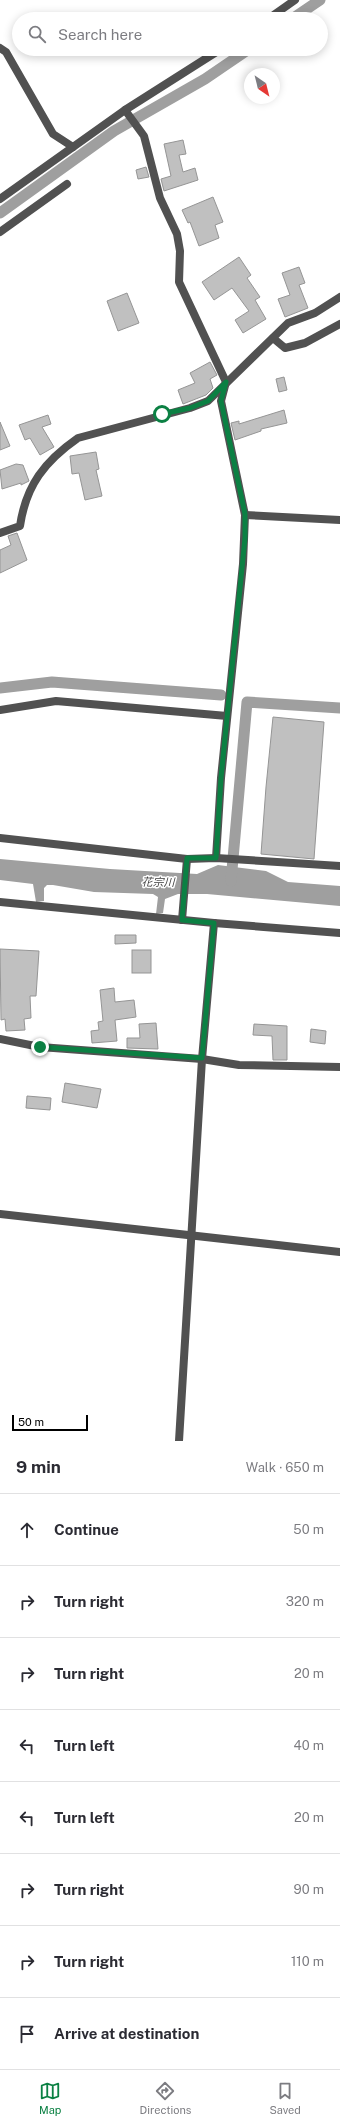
<!DOCTYPE html>
<meta charset="utf-8">
<style>
body{margin:0;font-family:"Public Sans","Noto Sans JP",sans-serif;background:#f2f2f3;color:#2b2b33}
.compass{position:absolute;left:244px;top:68px;width:36px;height:36px;border-radius:50%;background:#fff;box-shadow:0 2px 10px #0003;rotate:145deg}
.scale{position:absolute;left:12px;bottom:10px;width:76px;box-sizing:border-box;padding-left:4px;border:2px solid #000;border-top:0;font-size:11px;line-height:14px;white-space:nowrap;color:#000;-webkit-text-stroke:3px #fff;paint-order:stroke}
.stop{position:absolute;width:12px;height:12px;margin:-9px;border:3px solid #0b8043;border-radius:50%;background:#fff}
.stop.end{background:#0b8043;border-color:#fff;box-shadow:0 1px 4px #0008}
.list{margin:0;padding:0;list-style:none}
h2{display:flex;justify-content:space-between;align-items:center;height:52px;margin:0;padding:0 16px;font-size:17px}
h2 small{font-size:13px;font-weight:400;color:#7c7c81}
.list li{display:grid;grid-template-columns:26px 1fr auto;gap:12px;align-items:center;box-sizing:border-box;height:72px;padding:0 16px;border-top:1px solid #e1e1e2}
.list b{display:block;font-size:15px;white-space:nowrap}
.list em{font-size:13px;font-style:normal;color:#7c7c81}
.icon{flex:none;width:22px;height:22px;fill:none;stroke:currentColor;stroke-width:2;stroke-linecap:round;stroke-linejoin:round}
.map{position:relative;flex:none;width:340px;height:1441px;overflow:hidden}
.search{position:absolute;background:#fff;box-shadow:0 2px 10px #0003;left:12px;right:12px;top:12px;height:44px;display:flex;align-items:center;gap:10px;box-sizing:border-box;padding:0 14px;border-radius:22px;color:#7c7c81;font-size:15px}
.sheet{height:628px;background:#fff}
nav{display:flex;justify-content:space-around;align-items:center;box-sizing:border-box;height:56px;border-top:1px solid #e1e1e2;background:#fff;font-size:11px;color:#7c7c81}
nav a{display:grid;justify-items:center;gap:2px}
nav .on{color:#0b8043}
.map>svg:first-child{display:block}
</style>
<div class="map">
<svg width="340" height="1441" viewBox="0 0 340 1441">
<rect width="100%" height="100%" fill="#fff"/>
<polygon fill="#9f9f9f" points="0,859 110,869 197,874 218,865 266,871 288,882 340,886 340,906 207,894 178,894 165,899 163,913 156,914 158,897 153,894 94,892 53,885 47,885 44,888 44,901 36,902 33,884 0,880"/>
<g fill="none" stroke-linecap="round" stroke-linejoin="round">
<g stroke="#9f9f9f" stroke-width="11">
<polyline points="292,19 320,0"/>
<polyline points="0,213 114,131 205,79 249,49"/>
<polyline points="0,688 52,682 221,695"/>
<polyline points="231,881 247,702 340,708"/>
</g>
</g>
<g fill="#c0c0c0" stroke="#959595">
<polygon points="183,140 186,154 179,155 183,172 195,168 198,180 164,191 161,179 171,176 164,144"/>
<polygon points="146,167 149,177 138,179 136,170"/>
<polygon points="213,197 223,222 215,225 219,238 199,246 190,222 188,223 182,210"/>
<polygon points="239,257 251,275 247,278 260,297 255,300 266,319 243,333 235,320 249,311 232,288 214,300 202,282"/>
<polygon points="299,267 305,283 299,285 308,308 285,317 278,299 290,295 282,273"/>
<polygon points="127,293 139,323 118,331 107,301"/>
<polygon points="210,362 217,375 210,379 213,388 206,395 183,404 178,390 195,383 190,373"/>
<polygon points="284,377 287,390 279,392 276,379"/>
<polygon points="284,410 287,423 261,429 261,431 235,440 231,423 239,421 239,424"/>
<polygon points="48,415 51,424 42,427 54,447 40,455 30,438 25,440 19,425"/>
<polygon points="0,422 10,446 0,450"/>
<polygon points="96,452 99,469 96,470 102,496 85,500 79,473 72,474 70,456"/>
<polygon points="16,464 23,465 29,481 21,485 21,483 2,489 0,470"/>
<polygon points="17,533 27,560 0,573 0,550 11,545 8,536"/>
<polygon points="273,717 324,722 314,859 261,854 266,787"/>
<polygon points="115,935 136,935 136,943 115,944"/>
<polygon points="0,949 39,951 36,996 30,996 31,1018 24,1019 25,1030 6,1031 5,1019 1,1020"/>
<rect x="132" y="950" width="19" height="23"/>
<polygon points="114,988 115,1002 134,1000 136,1017 115,1020 117,1041 92,1043 91,1031 99,1030 98,1022 103,1021 100,990"/>
<polygon points="156,1023 158,1049 127,1048 127,1038 140,1038 139,1024"/>
<polygon points="254,1024 287,1026 287,1060 273,1060 272,1036 253,1035"/>
<polygon points="311,1029 326,1031 325,1044 310,1042"/>
<polygon points="65,1083 101,1089 97,1108 62,1102"/>
<polygon points="27,1096 51,1098 50,1110 26,1108"/>
</g>
<g fill="none" stroke-linecap="round" stroke-linejoin="round">
<g stroke="#515151" stroke-width="8">
<polyline points="268,19 295,0"/>
<polyline points="0,48 6,52 53,134 73,147"/>
<polyline points="125,110 144,136 160,198 177,234 180,251 179,282 226,382 221,401 245,515 243,564 221,778 216,858"/>
<polyline points="0,199 125,110 221,49"/>
<polyline points="0,232 67,184"/>
<polyline points="273,338 285,348 305,343 340,324"/>
<polyline points="245,515 340,520"/>
<path d="M0,533L20,526C26,485 45,461 78,438L190,408L208,401L288,323L315,313L340,297"/>
<polyline points="0,710 56,701 227,716"/>
<polyline points="0,838 187,859 216,858 340,866"/>
<polyline points="0,902 214,923 340,933"/>
<polyline points="182,920 187,859"/>
<polyline points="0,1039 40,1047 202,1059 239,1065 340,1067"/>
<polyline points="0,1214 340,1252"/>
<polyline points="179,1441 202,1059 214,923"/>
</g>
</g>
<g fill="none" stroke-linecap="round" stroke-linejoin="round">
<polyline stroke="#0b8043" stroke-width="5" points="40,1047 202,1058 214,923 182,920 187,858 216,858 221,778 245,538 245,514 221,401 226,382 208,401 190,408 162,414"/>
</g>
<g text-anchor="middle" dominant-baseline="central" stroke-width="3" stroke-linejoin="round" paint-order="stroke">
<g font-size="11" font-style="italic" fill="#404040" stroke="#fff">
<text transform="translate(158 882) rotate(1)">花宗川</text>
</g>
</g>
</svg>
<svg class="compass" viewBox="-18 -18 36 36"><path d="M0-13l5 13h-10z" fill="#e53935"/><path d="M0 13l5-13h-10z" fill="#7c7c81"/></svg>
<div class="scale">50 m</div>
<div class="stop" style="left:162px;top:414px"></div>
<div class="stop end" style="left:40px;top:1047px"></div>
<div class="search"><svg class="icon" aria-label="search" viewBox="0 0 24 24"><circle cx="10" cy="10" r="6"/><path d="M15 15l6 6"/></svg>Search here</div>
</div>
<section class="sheet">
<h2>9 min<small>Walk · 650 m</small></h2>
<ul class="list">
<li><svg class="icon" aria-label="ahead" viewBox="0 0 24 24"><path d="M12 20V5M6 11l6-6 6 6"/></svg><div><b>Continue</b></div><em>50 m</em></li>
<li><svg class="icon" aria-label="right" viewBox="0 0 24 24"><path d="M7 20v-9h11M14 6l5 5-5 5"/></svg><div><b>Turn right</b></div><em>320 m</em></li>
<li><svg class="icon" aria-label="right" viewBox="0 0 24 24"><path d="M7 20v-9h11M14 6l5 5-5 5"/></svg><div><b>Turn right</b></div><em>20 m</em></li>
<li><svg class="icon" aria-label="left" viewBox="0 0 24 24"><path d="M17 20v-9H6M10 6l-5 5 5 5"/></svg><div><b>Turn left</b></div><em>40 m</em></li>
<li><svg class="icon" aria-label="left" viewBox="0 0 24 24"><path d="M17 20v-9H6M10 6l-5 5 5 5"/></svg><div><b>Turn left</b></div><em>20 m</em></li>
<li><svg class="icon" aria-label="right" viewBox="0 0 24 24"><path d="M7 20v-9h11M14 6l5 5-5 5"/></svg><div><b>Turn right</b></div><em>90 m</em></li>
<li><svg class="icon" aria-label="right" viewBox="0 0 24 24"><path d="M7 20v-9h11M14 6l5 5-5 5"/></svg><div><b>Turn right</b></div><em>110 m</em></li>
<li><svg class="icon" aria-label="arrive" viewBox="0 0 24 24"><path d="M6 21V4h12l-3 4 3 4H6"/></svg><div><b>Arrive at destination</b></div></li>
</ul>
</section>
<nav>
<a class="on"><svg class="icon" aria-label="map" viewBox="0 0 24 24"><path d="M3 6l6-2 6 2 6-2v14l-6 2-6-2-6 2zM9 4v14M15 6v14"/></svg>Map</a>
<a><svg class="icon" aria-label="directions" viewBox="0 0 24 24"><path d="M12 3l9 9-9 9-9-9zM9 14v-3h6M13 9l2 2-2 2"/></svg>Directions</a>
<a><svg class="icon" aria-label="saved" viewBox="0 0 24 24"><path d="M7 4h10v16l-5-4-5 4z"/></svg>Saved</a>
</nav>
